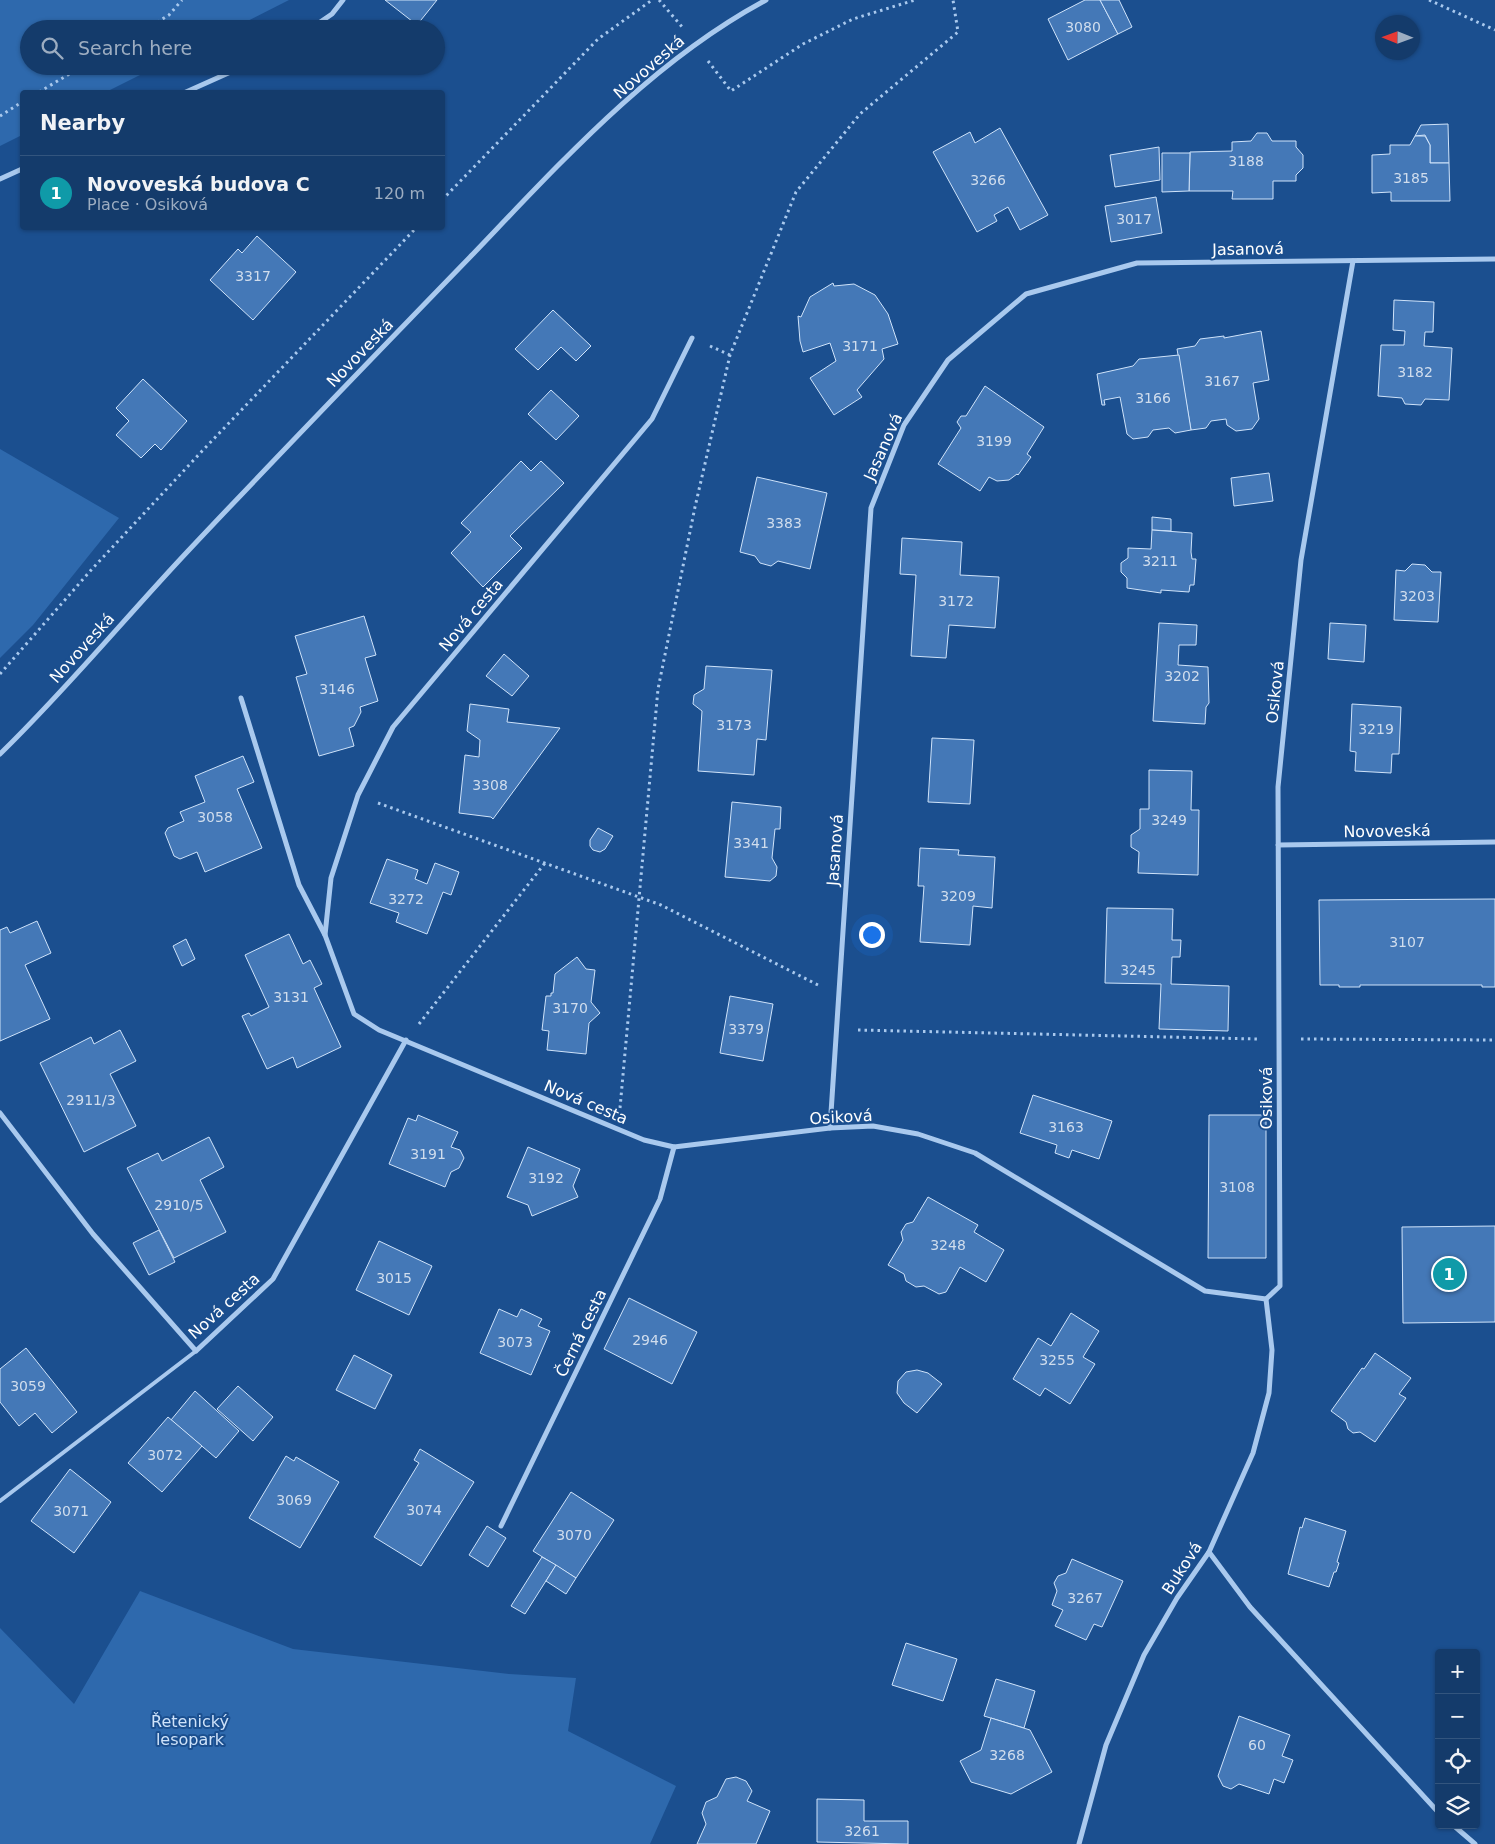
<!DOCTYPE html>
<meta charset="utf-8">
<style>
body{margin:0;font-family:"DejaVu Sans",sans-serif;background:#1d4271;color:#f1f3f6}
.controls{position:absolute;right:15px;bottom:15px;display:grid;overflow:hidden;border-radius:5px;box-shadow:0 1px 4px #0004}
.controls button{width:45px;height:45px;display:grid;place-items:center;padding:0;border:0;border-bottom:1px solid #33557e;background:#143b6b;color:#f1f3f6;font:25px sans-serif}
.compass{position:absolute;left:1375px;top:15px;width:45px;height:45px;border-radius:50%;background:#143b6b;box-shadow:0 1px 4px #0004;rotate:271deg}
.you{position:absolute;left:871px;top:934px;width:18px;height:18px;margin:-12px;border:4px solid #fff;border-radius:50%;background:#1a73e8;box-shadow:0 0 0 8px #1a73e833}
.badge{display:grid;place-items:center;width:32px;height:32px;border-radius:50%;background:#8abfa5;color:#fff;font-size:16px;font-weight:700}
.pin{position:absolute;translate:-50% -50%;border:2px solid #fff;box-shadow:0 1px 5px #0006}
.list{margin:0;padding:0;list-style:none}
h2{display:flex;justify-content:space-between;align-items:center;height:65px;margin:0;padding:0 20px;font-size:21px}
h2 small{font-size:16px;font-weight:400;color:#9dadc1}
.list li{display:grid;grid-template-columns:32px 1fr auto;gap:15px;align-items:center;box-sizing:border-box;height:75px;padding:0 20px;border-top:1px solid #33557e}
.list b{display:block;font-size:19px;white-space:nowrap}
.list p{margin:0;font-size:16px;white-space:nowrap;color:#9dadc1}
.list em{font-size:16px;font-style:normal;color:#9dadc1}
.icon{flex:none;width:28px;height:28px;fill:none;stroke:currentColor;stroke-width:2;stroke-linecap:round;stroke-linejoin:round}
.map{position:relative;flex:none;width:1495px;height:1844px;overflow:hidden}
.search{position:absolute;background:#143b6b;box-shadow:0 1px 4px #0004;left:20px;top:20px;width:425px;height:55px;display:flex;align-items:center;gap:12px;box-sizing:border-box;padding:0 18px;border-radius:28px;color:#9dadc1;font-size:19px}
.panel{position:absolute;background:#143b6b;box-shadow:0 1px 4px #0004;left:20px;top:90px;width:425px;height:140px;border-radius:5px}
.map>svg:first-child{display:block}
</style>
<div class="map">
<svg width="1495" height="1844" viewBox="0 0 1495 1844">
<rect width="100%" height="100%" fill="#1b4f8f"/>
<g fill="#2e69ad">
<polygon points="0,0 289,0 232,29 29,29 29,66 158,66 106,92 22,92 22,135 0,146"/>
<polygon points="0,449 119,518 33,625 0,658"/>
<polygon points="140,1591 293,1649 509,1674 576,1678 568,1731 676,1786 650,1844 0,1844 0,1628 74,1704"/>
</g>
<g fill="#4478b7" stroke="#cfe3fa">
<polygon points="385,0 437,0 417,25"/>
<polygon points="1085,0 1100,0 1118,34 1068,60 1048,19"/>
<polygon points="1100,0 1119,0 1132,27 1118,34"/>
<polygon points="1448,124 1449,163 1430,163 1430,145 1425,135 1415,136 1421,125"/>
<polygon points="1000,128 1048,215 1020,230 1008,207 994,215 997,221 977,232 933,152 970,132 975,143"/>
<polygon points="1257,133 1267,133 1272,141 1296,141 1296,147 1303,155 1303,168 1296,175 1296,181 1273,181 1273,199 1232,199 1233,191 1189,191 1190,152 1232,151 1232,142 1251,141"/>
<polygon points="1415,136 1425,136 1430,145 1430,163 1449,163 1450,201 1391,201 1391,192 1372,193 1372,155 1390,154 1390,145 1410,145"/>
<polygon points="1159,147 1160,180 1115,187 1110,155"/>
<polygon points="1162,153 1190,153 1189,191 1162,192"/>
<polygon points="1156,197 1162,233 1111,242 1105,206"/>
<polygon points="257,236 296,272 253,320 210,280 238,249 242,253"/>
<polygon points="833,283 834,286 854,284 875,295 888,314 898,344 882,349 884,359 857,390 862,397 834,415 810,378 836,361 830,343 803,352 800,341 798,316 801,317 810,297"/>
<polygon points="1394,300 1434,302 1433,332 1425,332 1424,346 1452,348 1449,400 1425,399 1421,405 1405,404 1402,398 1378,396 1381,345 1404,345 1405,331 1393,330"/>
<polygon points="553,310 591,346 576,361 561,347 538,370 515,349"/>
<polygon points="1261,331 1269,380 1253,383 1259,419 1252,429 1236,431 1227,425 1226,419 1211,421 1206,428 1191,430 1177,349 1195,346 1200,339 1224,336 1224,338"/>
<polygon points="1179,355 1191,430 1175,433 1169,428 1153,430 1148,437 1133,439 1127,434 1120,397 1104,400 1105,405 1102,405 1097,374 1133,366 1139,359"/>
<polygon points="143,379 187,421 161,450 155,444 141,458 116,435 129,421 116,408"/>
<polygon points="985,386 1044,427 1027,454 1031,457 1018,475 1017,474 1009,480 997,481 989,477 980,491 938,464 961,428 957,422 961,416 966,416"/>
<polygon points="551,390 579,416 556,440 528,414"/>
<polygon points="521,461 531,471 541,461 564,483 510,536 522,548 483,587 451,553 471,532 461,523"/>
<polygon points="1269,473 1273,501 1234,506 1231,478"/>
<polygon points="757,477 827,493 810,569 778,561 771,566 760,563 755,556 740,552"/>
<polygon points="1152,517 1171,519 1171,531 1152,530"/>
<polygon points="1152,530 1192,533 1191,552 1192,559 1196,559 1194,585 1190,585 1189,592 1161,590 1161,593 1127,588 1127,578 1121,572 1121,563 1128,558 1128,548 1151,549"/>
<polygon points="902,538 962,542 960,575 999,577 995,628 949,625 946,658 911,656 916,575 900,574"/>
<polygon points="1412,564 1425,565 1432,572 1441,572 1438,622 1394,620 1396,570 1405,571"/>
<polygon points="364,616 376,655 365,658 378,701 360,707 361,712 354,726 349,728 354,746 319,756 296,677 307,674 295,636"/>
<polygon points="1159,623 1197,625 1196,645 1179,645 1178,665 1208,667 1209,703 1206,707 1205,724 1153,721"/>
<polygon points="1330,623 1366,625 1364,662 1328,659"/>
<polygon points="504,654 529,676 512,696 486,676"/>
<polygon points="706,666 772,670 766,740 757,739 754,775 698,771 702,711 693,704 694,695 704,689"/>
<polygon points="470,704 509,709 507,722 560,728 493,819 491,817 459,813 465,755 479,757 480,740 467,731"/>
<polygon points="1352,704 1401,707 1399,754 1392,754 1391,773 1355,771 1356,752 1350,751"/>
<polygon points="932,738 974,740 970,804 928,802"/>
<polygon points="243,756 254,782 237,789 262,848 205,872 197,852 180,859 174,856 165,833 168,828 184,821 180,812 205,802 195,776"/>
<polygon points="1149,770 1192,771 1191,810 1199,810 1198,875 1138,873 1139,852 1131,847 1131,835 1140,829 1140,809 1149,809"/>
<polygon points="732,802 781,807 780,829 775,829 772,858 777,867 776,876 770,881 725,877"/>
<polygon points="598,828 613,836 605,849 600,852 593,850 590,846 590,840"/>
<polygon points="920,848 959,850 958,855 995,857 992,908 973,906 970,945 920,942 924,886 918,886"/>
<polygon points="387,859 418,870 415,879 427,884 435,863 459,872 451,895 443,892 427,934 396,922 399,913 370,903"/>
<polygon points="1495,899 1495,987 1482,987 1482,985 1360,985 1360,987 1339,987 1339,985 1320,985 1319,900"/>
<polygon points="1107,908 1173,909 1172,940 1181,940 1180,957 1172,957 1171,984 1229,986 1228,1031 1159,1029 1161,984 1105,983"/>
<polygon points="37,921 51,953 25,965 50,1019 0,1041 0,930 7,927 10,933"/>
<polygon points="289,934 303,964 310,960 322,984 314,988 341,1047 297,1068 293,1057 267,1069 242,1016 249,1013 251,1016 269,1007 245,955"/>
<polygon points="186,939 195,959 182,966 173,946"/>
<polygon points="577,957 586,969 595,970 591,1002 600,1013 589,1023 586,1054 547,1050 549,1031 542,1030 546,996 551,996 551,993 553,993 555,974"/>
<polygon points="730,996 773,1004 763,1061 720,1053"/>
<polygon points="120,1030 136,1061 110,1074 136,1126 84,1152 40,1063 91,1037 94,1044"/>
<polygon points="1033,1095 1112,1121 1099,1159 1072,1150 1069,1158 1055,1153 1057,1145 1020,1133"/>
<polygon points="418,1115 458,1132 451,1147 460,1150 464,1158 459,1168 451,1172 445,1187 389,1164 408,1118 416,1121"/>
<polygon points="1209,1115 1266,1115 1266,1258 1208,1258"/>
<polygon points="209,1137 224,1167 200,1180 226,1232 174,1258 127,1168 158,1153 162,1161"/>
<polygon points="528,1147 580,1169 573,1186 578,1197 532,1216 528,1205 507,1197"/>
<polygon points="928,1197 978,1225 974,1232 1004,1250 986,1282 960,1267 946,1292 939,1294 924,1286 916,1287 906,1281 904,1274 888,1265 903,1240 901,1232 906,1224 913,1222"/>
<polygon points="1495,1226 1495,1322 1403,1323 1402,1227"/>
<polygon points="159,1230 175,1262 149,1275 133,1243"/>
<polygon points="379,1241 432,1266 409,1315 356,1290"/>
<polygon points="629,1298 697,1332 672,1384 604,1349"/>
<polygon points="499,1309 517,1317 521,1309 542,1319 538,1326 550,1331 531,1375 480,1353"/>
<polygon points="1071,1313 1099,1331 1083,1357 1095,1364 1070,1404 1045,1388 1040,1396 1013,1379 1038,1338 1051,1346"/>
<polygon points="26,1348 77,1412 52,1433 35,1413 19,1426 0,1402 0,1369"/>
<polygon points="1375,1353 1411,1378 1399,1394 1406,1398 1375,1442 1360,1432 1353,1433 1348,1429 1346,1422 1331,1411 1362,1368 1364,1369"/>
<polygon points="354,1355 392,1375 375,1409 336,1390"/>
<polygon points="917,1370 928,1373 942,1384 917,1413 904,1403 897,1393 898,1381 906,1372"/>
<polygon points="238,1386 273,1417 253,1441 217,1409"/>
<polygon points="195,1391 239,1431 216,1458 171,1420"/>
<polygon points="168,1417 202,1446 162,1492 128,1463"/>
<polygon points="420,1449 474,1482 421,1566 374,1537 419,1463 414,1460"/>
<polygon points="286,1456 294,1461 296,1457 339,1482 300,1548 249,1518"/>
<polygon points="70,1469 111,1502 74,1553 31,1521"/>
<polygon points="571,1492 614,1520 576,1578 533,1551"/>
<polygon points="1305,1518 1346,1531 1337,1562 1339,1563 1336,1572 1334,1572 1329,1587 1288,1574 1300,1527 1302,1528"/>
<polygon points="487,1526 506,1538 488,1567 469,1555"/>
<polygon points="542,1557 556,1565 525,1614 511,1606"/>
<polygon points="1072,1559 1123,1581 1102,1627 1094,1624 1086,1640 1055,1626 1063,1610 1052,1605 1057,1591 1054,1583 1058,1576 1066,1573"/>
<polygon points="556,1565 576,1578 566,1594 546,1581"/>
<polygon points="906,1643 957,1659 943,1701 892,1685"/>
<polygon points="996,1679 1035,1691 1024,1728 984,1716"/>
<polygon points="1239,1716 1290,1735 1282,1756 1293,1760 1284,1783 1274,1779 1269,1794 1239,1784 1231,1789 1223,1786 1218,1776"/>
<polygon points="991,1718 1030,1730 1052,1772 1011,1794 971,1782 960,1761 981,1750"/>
<polygon points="736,1777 746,1781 752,1791 747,1801 770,1811 756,1844 697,1844 706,1824 702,1813 706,1802 717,1797 726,1779"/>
<polygon points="817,1799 864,1800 864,1821 908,1821 908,1844 817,1842"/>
</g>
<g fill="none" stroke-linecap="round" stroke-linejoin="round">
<g stroke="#a9c9ee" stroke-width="3" stroke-dasharray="2.5 4" stroke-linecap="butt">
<polyline points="659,0 683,28"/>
<polyline points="1429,0 1495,30"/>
<polyline points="146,29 169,15 182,0"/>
<polyline points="708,61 731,91 803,44 853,19 915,0"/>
<polyline points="39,92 83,66"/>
<polyline points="0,116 22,102"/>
<polyline points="442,200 598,39 652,0"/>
<polyline points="710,346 730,355"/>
<polyline points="0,674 92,569 204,449 416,228"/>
<polyline points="378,803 661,905 818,985"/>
<polyline points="419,1024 545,863"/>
<polyline points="858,1030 1257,1039"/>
<polyline points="1301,1039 1495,1040"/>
<polyline points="620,1108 658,689 695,507 730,355 796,192 860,114 958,32 953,0"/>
</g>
<polyline stroke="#a9c9ee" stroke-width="4" points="0,1501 196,1351"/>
<g stroke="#a9c9ee" stroke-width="5">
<polyline points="310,29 332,14 343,0"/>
<polyline points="186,92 244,66"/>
<polyline points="0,179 22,169"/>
<polyline points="692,338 652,419 393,727 358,795 331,878 325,935 354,1014 379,1030 644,1140 674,1147 830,1128 873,1126 918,1134 975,1153 1205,1291 1266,1299 1280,1286 1278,787 1301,560 1353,261"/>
<polyline points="241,698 299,885 325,935"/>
<path d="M0,754C66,690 125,618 188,551C282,451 377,353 473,254C562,161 652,61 766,0"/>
<polyline points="1278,845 1495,842"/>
<polyline points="0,1113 93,1234 196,1351 273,1279 406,1040"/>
<polyline points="830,1128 871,508 904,425 948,360 1026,294 1137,263 1495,259"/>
<polyline points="501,1526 660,1199 674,1147"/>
<polyline points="1209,1552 1250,1607 1439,1813"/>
<polyline points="1453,1825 1475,1844"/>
<polyline points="1079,1844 1106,1745 1144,1655 1177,1598 1209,1552 1253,1453 1269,1393 1272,1350 1266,1299"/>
</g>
</g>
<g text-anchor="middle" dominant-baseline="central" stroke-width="4" stroke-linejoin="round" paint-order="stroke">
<g font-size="14" fill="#d0dded">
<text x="1083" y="27">3080</text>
<text x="1246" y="161">3188</text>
<text x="1411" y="178">3185</text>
<text x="988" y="180">3266</text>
<text x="1134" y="219">3017</text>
<text x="253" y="276">3317</text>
<text x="860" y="346">3171</text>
<text x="1415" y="372">3182</text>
<text x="1222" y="381">3167</text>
<text x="1153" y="398">3166</text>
<text x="994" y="441">3199</text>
<text x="784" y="523">3383</text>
<text x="1160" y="561">3211</text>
<text x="1417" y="596">3203</text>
<text x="956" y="601">3172</text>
<text x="1182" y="676">3202</text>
<text x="337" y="689">3146</text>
<text x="734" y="725">3173</text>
<text x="1376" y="729">3219</text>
<text x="490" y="785">3308</text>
<text x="215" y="817">3058</text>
<text x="1169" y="820">3249</text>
<text x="751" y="843">3341</text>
<text x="958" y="896">3209</text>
<text x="406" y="899">3272</text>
<text x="1407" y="942">3107</text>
<text x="1138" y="970">3245</text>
<text x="291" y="997">3131</text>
<text x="570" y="1008">3170</text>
<text x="746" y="1029">3379</text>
<text x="91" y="1100">2911/3</text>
<text x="1066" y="1127">3163</text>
<text x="428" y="1154">3191</text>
<text x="546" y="1178">3192</text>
<text x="1237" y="1187">3108</text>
<text x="179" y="1205">2910/5</text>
<text x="948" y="1245">3248</text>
<text x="394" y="1278">3015</text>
<text x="650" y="1340">2946</text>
<text x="515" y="1342">3073</text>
<text x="1057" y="1360">3255</text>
<text x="28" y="1386">3059</text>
<text x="165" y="1455">3072</text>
<text x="294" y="1500">3069</text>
<text x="424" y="1510">3074</text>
<text x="71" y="1511">3071</text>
<text x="574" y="1535">3070</text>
<text x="1085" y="1598">3267</text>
<text x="1257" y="1745">60</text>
<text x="1007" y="1755">3268</text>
<text x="862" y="1831">3261</text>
</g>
<g font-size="16" fill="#fff" stroke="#1b4f8f">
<text transform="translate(649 67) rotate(-41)">Novoveská</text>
<text transform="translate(1248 249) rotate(-1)">Jasanová</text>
<text transform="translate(360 353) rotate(-46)">Novoveská</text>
<text transform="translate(883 447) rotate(-66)">Jasanová</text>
<text transform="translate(471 615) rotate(-50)">Nová cesta</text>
<text transform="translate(82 648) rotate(-48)">Novoveská</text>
<text transform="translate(1275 692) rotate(-84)">Osiková</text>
<text transform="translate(1387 831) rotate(-1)">Novoveská</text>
<text transform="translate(835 850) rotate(-86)">Jasanová</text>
<text transform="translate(1266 1098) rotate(-90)">Osiková</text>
<text transform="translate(586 1102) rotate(23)">Nová cesta</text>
<text transform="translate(841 1117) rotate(-3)">Osiková</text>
<text transform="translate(224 1306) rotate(-42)">Nová cesta</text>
<text transform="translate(581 1333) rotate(-64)">Černá cesta</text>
<text transform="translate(1182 1568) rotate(-57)">Buková</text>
</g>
<g font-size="16" fill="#cfe3fa" stroke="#1b4f8f">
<text x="190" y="1721">Řetenický<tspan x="190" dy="18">lesopark</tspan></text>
</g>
</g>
</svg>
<div class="controls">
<button>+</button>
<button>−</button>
<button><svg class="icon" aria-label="locate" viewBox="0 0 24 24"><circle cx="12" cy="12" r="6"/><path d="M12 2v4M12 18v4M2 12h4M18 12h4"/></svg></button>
<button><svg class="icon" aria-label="layers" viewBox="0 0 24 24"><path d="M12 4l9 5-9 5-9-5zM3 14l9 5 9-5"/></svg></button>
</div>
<svg class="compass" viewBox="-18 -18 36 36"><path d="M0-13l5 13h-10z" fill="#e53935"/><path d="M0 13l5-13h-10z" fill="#9dadc1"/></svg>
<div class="you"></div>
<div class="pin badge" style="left:1449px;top:1274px;background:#0f9aa8">1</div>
<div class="search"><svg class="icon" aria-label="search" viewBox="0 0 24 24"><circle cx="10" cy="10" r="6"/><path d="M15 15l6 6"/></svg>Search here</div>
<section class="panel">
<h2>Nearby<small></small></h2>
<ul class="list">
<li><span class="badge" style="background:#0f9aa8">1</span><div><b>Novoveská budova C</b><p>Place · Osiková</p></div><em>120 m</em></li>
</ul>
</section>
</div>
